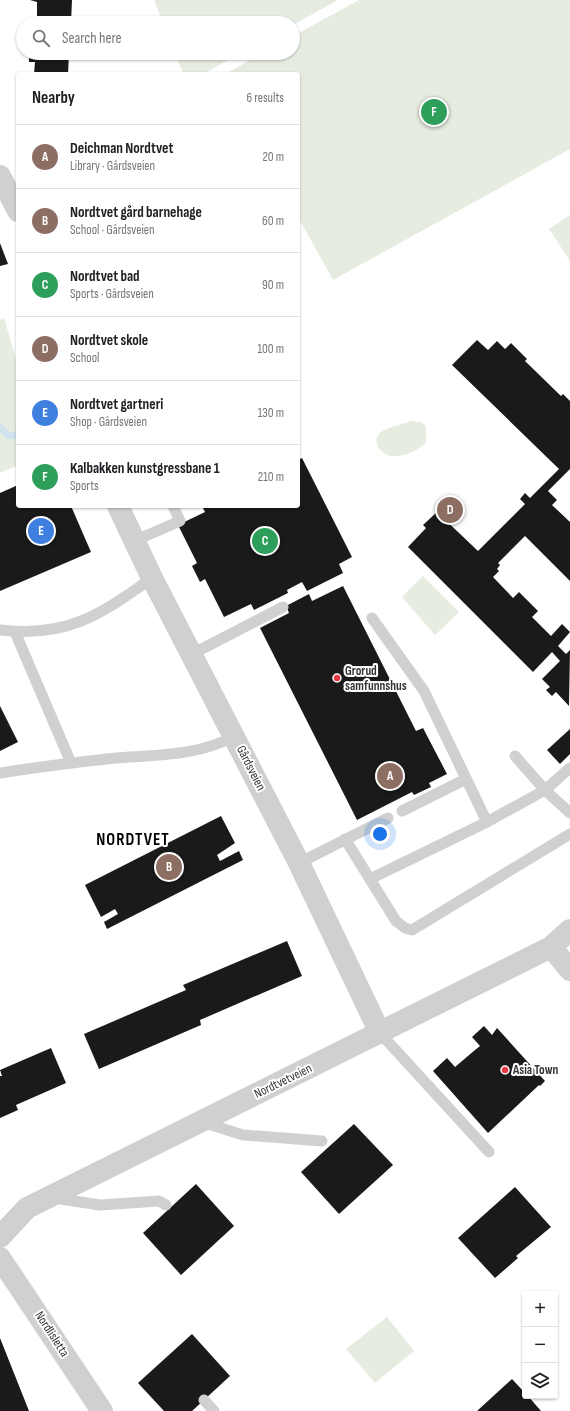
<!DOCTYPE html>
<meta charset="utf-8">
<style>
body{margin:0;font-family:"Sofia Sans Condensed",sans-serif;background:#f2f2f2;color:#202124}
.controls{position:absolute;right:12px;bottom:12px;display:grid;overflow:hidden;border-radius:4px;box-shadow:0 1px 3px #0004}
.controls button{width:36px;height:36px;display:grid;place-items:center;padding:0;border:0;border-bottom:1px solid #e0e0e0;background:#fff;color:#202124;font:20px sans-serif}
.you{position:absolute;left:380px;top:834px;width:14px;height:14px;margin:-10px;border:3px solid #fff;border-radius:50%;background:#1a73e8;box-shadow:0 0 0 6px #1a73e833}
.badge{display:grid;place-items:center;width:26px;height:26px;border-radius:50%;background:#7c3aed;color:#fff;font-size:13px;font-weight:700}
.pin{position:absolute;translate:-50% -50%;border:2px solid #fff;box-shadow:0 1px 4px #0006}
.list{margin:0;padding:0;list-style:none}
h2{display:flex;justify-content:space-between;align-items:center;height:52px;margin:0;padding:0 16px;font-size:17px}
h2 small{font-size:13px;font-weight:400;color:#757577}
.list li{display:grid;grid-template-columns:26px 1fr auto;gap:12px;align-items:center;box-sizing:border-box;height:64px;padding:0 16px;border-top:1px solid #e0e0e0}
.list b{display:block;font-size:15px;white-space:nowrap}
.list p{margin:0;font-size:13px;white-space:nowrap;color:#757577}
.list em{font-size:13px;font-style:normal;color:#757577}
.icon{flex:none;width:22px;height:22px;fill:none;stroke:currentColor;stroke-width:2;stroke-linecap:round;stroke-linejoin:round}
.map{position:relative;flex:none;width:570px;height:1411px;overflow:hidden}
.search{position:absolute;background:#fff;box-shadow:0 1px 3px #0004;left:16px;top:16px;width:284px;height:44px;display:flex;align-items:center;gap:10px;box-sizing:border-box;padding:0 14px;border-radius:22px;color:#757577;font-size:15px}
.panel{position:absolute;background:#fff;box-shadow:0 1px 3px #0004;left:16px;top:72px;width:284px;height:436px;border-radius:4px}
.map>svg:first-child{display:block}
</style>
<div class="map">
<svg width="570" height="1411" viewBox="0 0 570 1411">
<rect width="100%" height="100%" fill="#fff"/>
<g fill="#e6ecdf">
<polygon points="154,0 338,0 293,25 293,23 163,23"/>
<polygon points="359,0 570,0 570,149 333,280 298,217 298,74 225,74 263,53 293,53 293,36"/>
<polygon points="174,53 241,53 203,74 184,74"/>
<polygon points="570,215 570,261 549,229"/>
<polygon points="4,318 18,366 18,465 0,473 0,320"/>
<path d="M411,421L421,422L426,426V443C417,450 404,458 392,456C381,455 370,441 381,432C389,427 402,424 411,421Z"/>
<polygon points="423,576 459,612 435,635 402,597"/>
<polygon points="387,1317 414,1351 375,1383 346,1349"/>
</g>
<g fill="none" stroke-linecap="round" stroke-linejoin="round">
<polyline stroke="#cfe2ee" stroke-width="7" points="0,427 9,436 18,435"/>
</g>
<g fill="#1a1a1a">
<polygon points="30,0 72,0 71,23 37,23 37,2"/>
<polygon points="29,53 69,53 68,74 34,74 35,62 29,62"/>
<polygon points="0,243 8,264 0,266"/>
<polygon points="477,340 488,350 497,341 505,349 511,343 527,359 525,361 561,396 563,394 570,401 570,469 548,491 557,500 552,505 570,522 570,581 525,536 498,563 500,565 497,569 499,571 493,577 513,598 519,592 538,611 532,617 551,636 562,624 570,632 558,646 566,654 570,650 569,706 556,692 552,696 546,690 550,687 542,679 560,661 552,652 533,672 408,547 426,528 423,525 437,512 478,551 525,504 520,499 525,493 530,498 559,469 452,365"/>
<polygon points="302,458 352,557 339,564 343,573 307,591 302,582 287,590 288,593 254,610 251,604 224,617 205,579 200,582 192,566 197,563 178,525 205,512 202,506 298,506 298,460"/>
<polygon points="18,485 18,506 71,506 91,552 0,591 0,493"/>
<polygon points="343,586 416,731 423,728 447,774 429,783 431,787 414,795 412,792 357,820 260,628 289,613 286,606 309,594 312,601"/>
<polygon points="0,706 18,742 0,751"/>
<polygon points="570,729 570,754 560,764 547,750"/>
<polygon points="221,816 235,843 217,855 220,861 239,851 243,860 107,929 104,922 118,914 115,909 101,917 85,885"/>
<polygon points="287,941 302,976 200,1020 201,1025 99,1069 84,1034 186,990 183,985"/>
<polygon points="484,1026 492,1035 497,1028 545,1081 540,1086 539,1085 488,1133 433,1071 447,1058 455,1067 475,1050 480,1046 472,1037"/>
<polygon points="51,1048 66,1083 16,1105 18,1110 0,1118 0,1076 2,1076 0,1070"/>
<polygon points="354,1124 393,1165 339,1214 301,1172"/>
<polygon points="196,1184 234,1226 181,1275 143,1233"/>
<polygon points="515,1187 551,1227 516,1256 518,1258 495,1278 458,1238"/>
<polygon points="192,1334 230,1376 192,1411 164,1411 138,1383"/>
<polygon points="0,1338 29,1411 0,1411"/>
<polygon points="512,1379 525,1393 525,1396 528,1396 541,1411 477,1411"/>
</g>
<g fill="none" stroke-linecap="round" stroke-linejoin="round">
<g stroke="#d0d0d0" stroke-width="11">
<polyline points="134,541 180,521 173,506"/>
<polyline points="372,618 424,691 487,822 545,790 570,768"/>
<path d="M0,630C67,638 100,615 152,578"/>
<polyline points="15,632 71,763"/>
<polyline points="192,654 283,607"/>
<polyline points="515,756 545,790 570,813"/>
<path d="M0,773C38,767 77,762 116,758C156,755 198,756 235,736"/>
<polyline points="402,811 466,779"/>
<polyline points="345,839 396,921 405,928 412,930 570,834"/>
<polyline points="299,863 388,818"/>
<polyline points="370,879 487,822"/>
<polyline points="380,1033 489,1152"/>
<polyline points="202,1122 243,1135 322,1141"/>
<polyline points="54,1198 100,1205 159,1201 166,1205"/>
<polyline points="204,1400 214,1411"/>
</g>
<g stroke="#d0d0d0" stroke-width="22">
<polyline points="0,176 18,211"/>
<polyline points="118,506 152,578 299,863 380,1033"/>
<polyline points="551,947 570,970"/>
<polyline points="0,1237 27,1208 551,947 570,930"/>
<polyline points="0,1258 102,1411"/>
</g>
</g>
<g fill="#e63946" stroke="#fff" stroke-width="1.5">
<circle cx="337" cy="678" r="4"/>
<circle cx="505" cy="1070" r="4"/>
</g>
<g text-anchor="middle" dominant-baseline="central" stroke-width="4" stroke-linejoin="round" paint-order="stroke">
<g font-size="13" font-weight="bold" fill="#333" stroke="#fff" text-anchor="start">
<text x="345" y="671">Grorud<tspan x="345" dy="15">samfunnshus</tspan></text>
<text x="513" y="1070">Asia Town</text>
</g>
<g font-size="13" fill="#333" stroke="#fff">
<text transform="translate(251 768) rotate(63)">Gårdsveien</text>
<text transform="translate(283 1081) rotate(-26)">Nordtvetveien</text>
<text transform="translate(52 1334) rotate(57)">Nordlisletta</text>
</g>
<g font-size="17" font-weight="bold" letter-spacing="1" fill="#000" stroke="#fff">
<text x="133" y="840">NORDTVET</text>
</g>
</g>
</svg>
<div class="controls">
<button>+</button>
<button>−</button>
<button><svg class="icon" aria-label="layers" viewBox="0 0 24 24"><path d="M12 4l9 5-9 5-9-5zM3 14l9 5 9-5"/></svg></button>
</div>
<div class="you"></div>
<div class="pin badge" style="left:390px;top:776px;background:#8d6e63">A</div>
<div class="pin badge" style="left:169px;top:867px;background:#8d6e63">B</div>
<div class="pin badge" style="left:265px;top:541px;background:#2e9e5b">C</div>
<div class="pin badge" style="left:450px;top:510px;background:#8d6e63">D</div>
<div class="pin badge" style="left:41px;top:531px;background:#3f7fe0">E</div>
<div class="pin badge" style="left:434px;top:112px;background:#2e9e5b">F</div>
<div class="search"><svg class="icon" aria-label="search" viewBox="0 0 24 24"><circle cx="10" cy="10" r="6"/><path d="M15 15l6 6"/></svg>Search here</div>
<section class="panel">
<h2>Nearby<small>6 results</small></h2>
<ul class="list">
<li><span class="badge" style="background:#8d6e63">A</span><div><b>Deichman Nordtvet</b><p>Library · Gårdsveien</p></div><em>20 m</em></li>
<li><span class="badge" style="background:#8d6e63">B</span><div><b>Nordtvet gård barnehage</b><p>School · Gårdsveien</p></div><em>60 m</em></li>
<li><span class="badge" style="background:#2e9e5b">C</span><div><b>Nordtvet bad</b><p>Sports · Gårdsveien</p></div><em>90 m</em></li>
<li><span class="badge" style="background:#8d6e63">D</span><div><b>Nordtvet skole</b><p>School</p></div><em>100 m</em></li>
<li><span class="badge" style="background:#3f7fe0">E</span><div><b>Nordtvet gartneri</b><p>Shop · Gårdsveien</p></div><em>130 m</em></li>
<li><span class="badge" style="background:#2e9e5b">F</span><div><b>Kalbakken kunstgressbane 1</b><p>Sports</p></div><em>210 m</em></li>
</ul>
</section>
</div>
